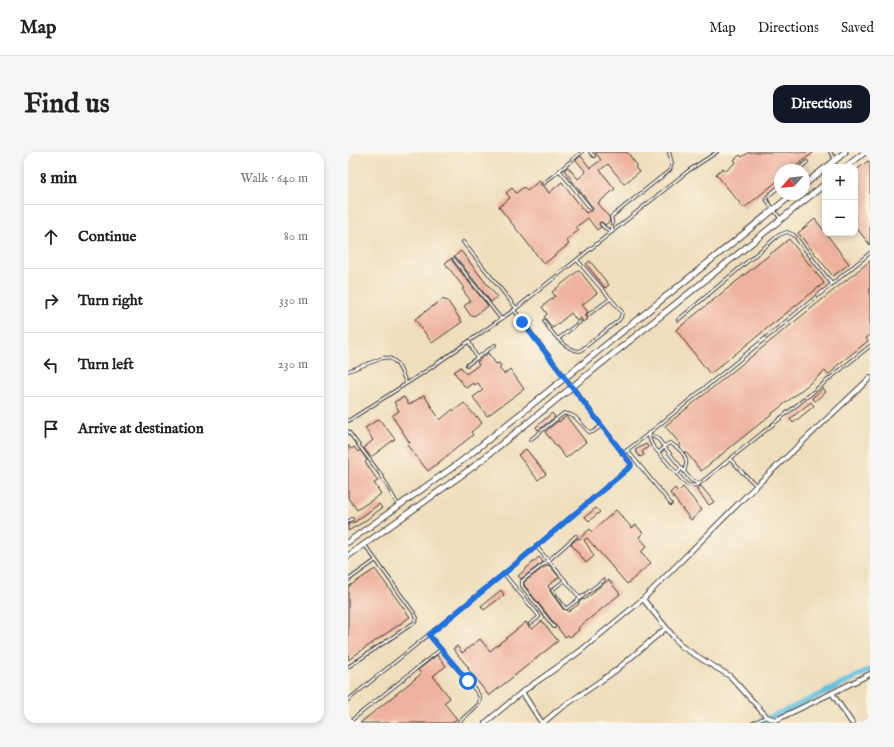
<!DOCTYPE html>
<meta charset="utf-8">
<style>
body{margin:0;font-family:"IM FELL English",serif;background:#f6f6f6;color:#222}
.controls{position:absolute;right:12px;top:12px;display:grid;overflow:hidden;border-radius:8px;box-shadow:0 2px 6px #0003}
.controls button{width:36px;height:36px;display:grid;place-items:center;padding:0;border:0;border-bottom:1px solid #e0e0e0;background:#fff;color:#222;font:20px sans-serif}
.compass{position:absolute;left:426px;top:12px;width:36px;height:36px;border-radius:50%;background:#fff;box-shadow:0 2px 6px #0003;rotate:242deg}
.stop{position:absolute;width:12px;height:12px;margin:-9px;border:3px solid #1a73e8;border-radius:50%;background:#fff}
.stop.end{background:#1a73e8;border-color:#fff;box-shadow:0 1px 4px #0008}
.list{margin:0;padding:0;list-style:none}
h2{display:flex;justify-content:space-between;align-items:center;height:52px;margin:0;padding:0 16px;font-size:17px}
h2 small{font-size:13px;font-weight:400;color:#767676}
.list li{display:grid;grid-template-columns:26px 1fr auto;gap:12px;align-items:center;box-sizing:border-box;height:64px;padding:0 16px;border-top:1px solid #e0e0e0}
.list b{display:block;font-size:15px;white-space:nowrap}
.list em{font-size:13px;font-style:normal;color:#767676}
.icon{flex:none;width:22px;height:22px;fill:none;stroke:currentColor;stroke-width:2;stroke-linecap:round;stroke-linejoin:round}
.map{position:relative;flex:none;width:522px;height:571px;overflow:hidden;border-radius:12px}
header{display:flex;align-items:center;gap:24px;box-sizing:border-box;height:56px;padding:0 20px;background:#fff;border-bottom:1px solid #e0e0e0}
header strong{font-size:19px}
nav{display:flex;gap:22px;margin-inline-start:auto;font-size:14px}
.intro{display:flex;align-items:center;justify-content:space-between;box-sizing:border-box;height:96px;padding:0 24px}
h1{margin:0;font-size:28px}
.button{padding:10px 18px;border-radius:12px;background:#111827;color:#fff;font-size:14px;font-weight:700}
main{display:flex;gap:24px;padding:0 24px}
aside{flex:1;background:#fff;border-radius:12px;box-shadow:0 2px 6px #0003}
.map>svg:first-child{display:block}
</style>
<header>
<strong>Map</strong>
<nav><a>Map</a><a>Directions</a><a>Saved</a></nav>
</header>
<div class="intro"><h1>Find us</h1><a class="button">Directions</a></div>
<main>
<aside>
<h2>8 min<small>Walk · 640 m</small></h2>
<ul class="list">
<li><svg class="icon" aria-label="ahead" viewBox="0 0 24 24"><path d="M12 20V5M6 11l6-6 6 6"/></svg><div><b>Continue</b></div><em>80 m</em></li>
<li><svg class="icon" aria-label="right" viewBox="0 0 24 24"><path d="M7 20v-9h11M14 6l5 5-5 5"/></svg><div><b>Turn right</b></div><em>330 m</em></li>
<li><svg class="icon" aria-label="left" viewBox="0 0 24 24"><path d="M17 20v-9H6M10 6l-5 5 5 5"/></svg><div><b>Turn left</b></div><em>230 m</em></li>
<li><svg class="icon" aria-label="arrive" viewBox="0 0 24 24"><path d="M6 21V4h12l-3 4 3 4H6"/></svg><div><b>Arrive at destination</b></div></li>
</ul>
</aside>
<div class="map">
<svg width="522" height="571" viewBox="0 0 522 571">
<rect width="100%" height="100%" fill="#fcf5e5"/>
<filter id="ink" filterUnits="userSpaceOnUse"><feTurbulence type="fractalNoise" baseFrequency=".025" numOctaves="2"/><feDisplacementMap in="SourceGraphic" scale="8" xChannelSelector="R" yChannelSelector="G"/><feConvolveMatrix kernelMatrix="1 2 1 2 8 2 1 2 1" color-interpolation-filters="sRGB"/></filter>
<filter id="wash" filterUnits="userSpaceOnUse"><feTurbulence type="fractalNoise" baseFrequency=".012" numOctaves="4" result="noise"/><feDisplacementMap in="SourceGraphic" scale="16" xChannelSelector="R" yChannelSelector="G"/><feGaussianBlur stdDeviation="0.9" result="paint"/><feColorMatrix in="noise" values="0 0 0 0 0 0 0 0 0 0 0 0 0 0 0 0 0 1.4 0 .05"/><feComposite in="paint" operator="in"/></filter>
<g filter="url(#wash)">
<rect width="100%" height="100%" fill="#efdebc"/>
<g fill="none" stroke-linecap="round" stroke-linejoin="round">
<polyline stroke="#63c1e1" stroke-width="5.5" points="410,571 472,543 522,518"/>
</g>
<g id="blocks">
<g fill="#eeb19d">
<polygon points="247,0 279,0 289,13 287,15 291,20 276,32 260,12 252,18 267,37 250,51 261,65 262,69 257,73 254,70 252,70 251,72 253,75 249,78 240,66 228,75 231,78 218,88 221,92 196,112 151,55 162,46 158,41 164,36 168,41 176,35 179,39 191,29 193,31 193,33 196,34 201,41 214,30 238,61 241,59 244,59 245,56 216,18 220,15 230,27 238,20 228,8 233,4 242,16 253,8"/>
<polygon points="401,0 466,0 443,18 432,18 432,27 396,56 368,22 375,16 378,19 388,10 386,8 392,3 394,5"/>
<polygon points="520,9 522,11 522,93 507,74 507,19"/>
<polygon points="467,67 501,112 485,124 450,81"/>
<polygon points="441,87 476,131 362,222 328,178"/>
<polygon points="113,99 149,145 143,150 108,105 106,105"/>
<polygon points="104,106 104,109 140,154 126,164 125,163 123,164 116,154 123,149 114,137 116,136 97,111"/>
<polygon points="242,109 261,133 257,136 238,112"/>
<polygon points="522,109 522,183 518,186 520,189 486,216 487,217 480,223 477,219 353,319 338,300 337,301 331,294 333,293 317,274"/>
<polygon points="231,118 249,141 234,153 240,160 237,163 240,167 235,170 233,166 229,169 223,161 205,176 196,165 199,162 194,155 207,144 204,140"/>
<polygon points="95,147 98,149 99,148 114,170 84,191 67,167"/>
<polygon points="140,201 148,212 151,211 153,214 151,216 156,222 162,217 176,237 139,264 125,245 135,238 130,231 126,233 125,231 118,236 106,220 113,215 118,222 131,213 129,210"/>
<polygon points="475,236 478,240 467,249 464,246"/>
<polygon points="76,243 92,268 105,257 106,259 116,251 128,265 129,264 134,271 123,280 125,283 80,319 59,293 62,291 44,264 51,259 46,250 56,245 61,253"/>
<polygon points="463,250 466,254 445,271 442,267"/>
<polygon points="204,261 207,265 190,278 188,275"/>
<polygon points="218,264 238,290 218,306 197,280 210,269 211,270"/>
<polygon points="31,267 47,287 23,305 16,296 25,288 17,276"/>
<polygon points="298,292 300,295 294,300 296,303 292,305 287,298"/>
<polygon points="0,293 3,297 6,295 10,300 12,298 19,308 17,310 30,329 26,331 33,342 9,358 0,346"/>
<polygon points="178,297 198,322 190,328 170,303"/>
<polygon points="353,334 366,350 361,353 348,337"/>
<polygon points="335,335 354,358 343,368 322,341 327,336 330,340"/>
<polygon points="31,352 34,356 14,371 0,379 0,372 5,370 7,370"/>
<polygon points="248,356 252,360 241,369 237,365"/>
<polygon points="268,358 284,376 288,373 295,381 291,385 299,394 293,400 303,411 279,432 239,386 236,388 246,404 238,411 223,392 230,386 231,387 242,377 244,380"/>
<polygon points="191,405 195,410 173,427 170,424"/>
<polygon points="201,413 211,425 200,434 202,437 202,439 215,457 219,458 220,460 231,452 230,451 235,447 236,448 246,440 246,439 261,428 272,442 230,476 231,478 222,485 220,483 217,485 176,433 176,430 198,414"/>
<polygon points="27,417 62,465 0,508 0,435"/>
<polygon points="153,438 156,443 136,458 133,454"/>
<polygon points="194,469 210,489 141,544 120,517 121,516 105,497 109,494 114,501 132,487 142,499 178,470 180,474 184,477"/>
<polygon points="89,503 98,514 85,524 102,546 96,551 109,567 104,571 12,571 73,522 70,518"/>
</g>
</g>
</g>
<g filter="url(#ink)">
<use href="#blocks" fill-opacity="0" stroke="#3c3934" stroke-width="1"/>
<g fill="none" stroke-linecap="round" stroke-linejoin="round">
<defs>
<g id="service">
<polyline points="242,0 246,4"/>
<polyline points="482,0 487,7"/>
<polyline points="211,18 243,57"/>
<polyline points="450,18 459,10"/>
<polyline points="195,32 234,0"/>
<polyline points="432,34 419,45 418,47 432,66"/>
<polyline points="253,72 257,76 264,80 264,69 263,65 322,18 324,11 321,0"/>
<polyline points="115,90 168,156"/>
<polyline points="106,107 153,167"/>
<polyline points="240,163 262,147"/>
<polyline points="330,168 431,83 439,80 446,83 484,132"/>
<path d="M196,169C203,180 218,199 232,199L271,168L273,165L274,160L229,108"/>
<polyline points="210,187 232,170"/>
<polyline points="129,206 147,193"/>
<polyline points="119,213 129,206 121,190"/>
<path d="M0,219L35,206C49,203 54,221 58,231"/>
<polyline points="0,269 78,219 166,158 340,19 369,0"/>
<polyline points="0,279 33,323 50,353"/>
<path d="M300,282L304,293L338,332C342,335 346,334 351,332L522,194"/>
<polyline points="300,282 310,287 343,328 351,332"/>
<polyline points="182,288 216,261 223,263 227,265 241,280 245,280 253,274"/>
<path d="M316,294L322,291C328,294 337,301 338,309C339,312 337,316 336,319"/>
<polyline points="279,298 323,352"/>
<polyline points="311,300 317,295"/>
<polyline points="274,302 300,282 522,101"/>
<polyline points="382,307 394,320 408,333"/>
<polyline points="329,322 334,316"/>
<polyline points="0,370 4,367"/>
<polyline points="188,394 232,446"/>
<polyline points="156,422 191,464 190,466 182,472"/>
<polyline points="0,428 28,408"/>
<polyline points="217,428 204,438 217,456 219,456 256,428"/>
<polyline points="206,475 174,434 174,429 200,409 228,384"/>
<polyline points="81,483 129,540 132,545 131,552 110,571"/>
<polyline points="0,515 67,470 69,466 66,461 17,393"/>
<polyline points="0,548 164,415 283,314 283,312 166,158"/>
<polyline points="0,571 93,497"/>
<polyline points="405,571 418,565"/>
</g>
<g id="minor">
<polyline points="295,447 333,494 360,511 382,524 419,565 428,568 484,541 504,571"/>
<polyline points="174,540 194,571"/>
<polyline points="484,541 522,522"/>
<polyline points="137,571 174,540 231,500 295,447 408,334 522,226"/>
<polyline points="195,571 209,559 267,519 318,476"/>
</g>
<g id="tertiary">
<polyline points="479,15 497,0"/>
<polyline points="498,15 517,0"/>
<polyline points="456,33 477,16"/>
<polyline points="0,390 115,308 445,42"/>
<polyline points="0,404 125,315 224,235 477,32"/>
</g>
</defs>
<use href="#service" stroke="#3c3934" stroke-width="4"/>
<use href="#minor" stroke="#3c3934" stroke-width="6"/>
<use href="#tertiary" stroke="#3c3934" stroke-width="7"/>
<use href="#service" stroke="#fff" stroke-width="2"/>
<use href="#minor" stroke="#fff" stroke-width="4"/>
<use href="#tertiary" stroke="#fff" stroke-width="5"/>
</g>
</g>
<g fill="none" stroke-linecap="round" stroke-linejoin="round" filter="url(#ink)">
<polyline stroke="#1a73e8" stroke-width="5" points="120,529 81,483 164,415 283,314 283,312 174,170"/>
</g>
</svg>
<div class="controls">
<button>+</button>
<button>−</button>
</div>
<svg class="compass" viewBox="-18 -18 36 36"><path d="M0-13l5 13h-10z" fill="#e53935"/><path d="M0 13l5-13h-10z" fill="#767676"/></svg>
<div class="stop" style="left:120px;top:529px"></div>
<div class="stop end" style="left:174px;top:170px"></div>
</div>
</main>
